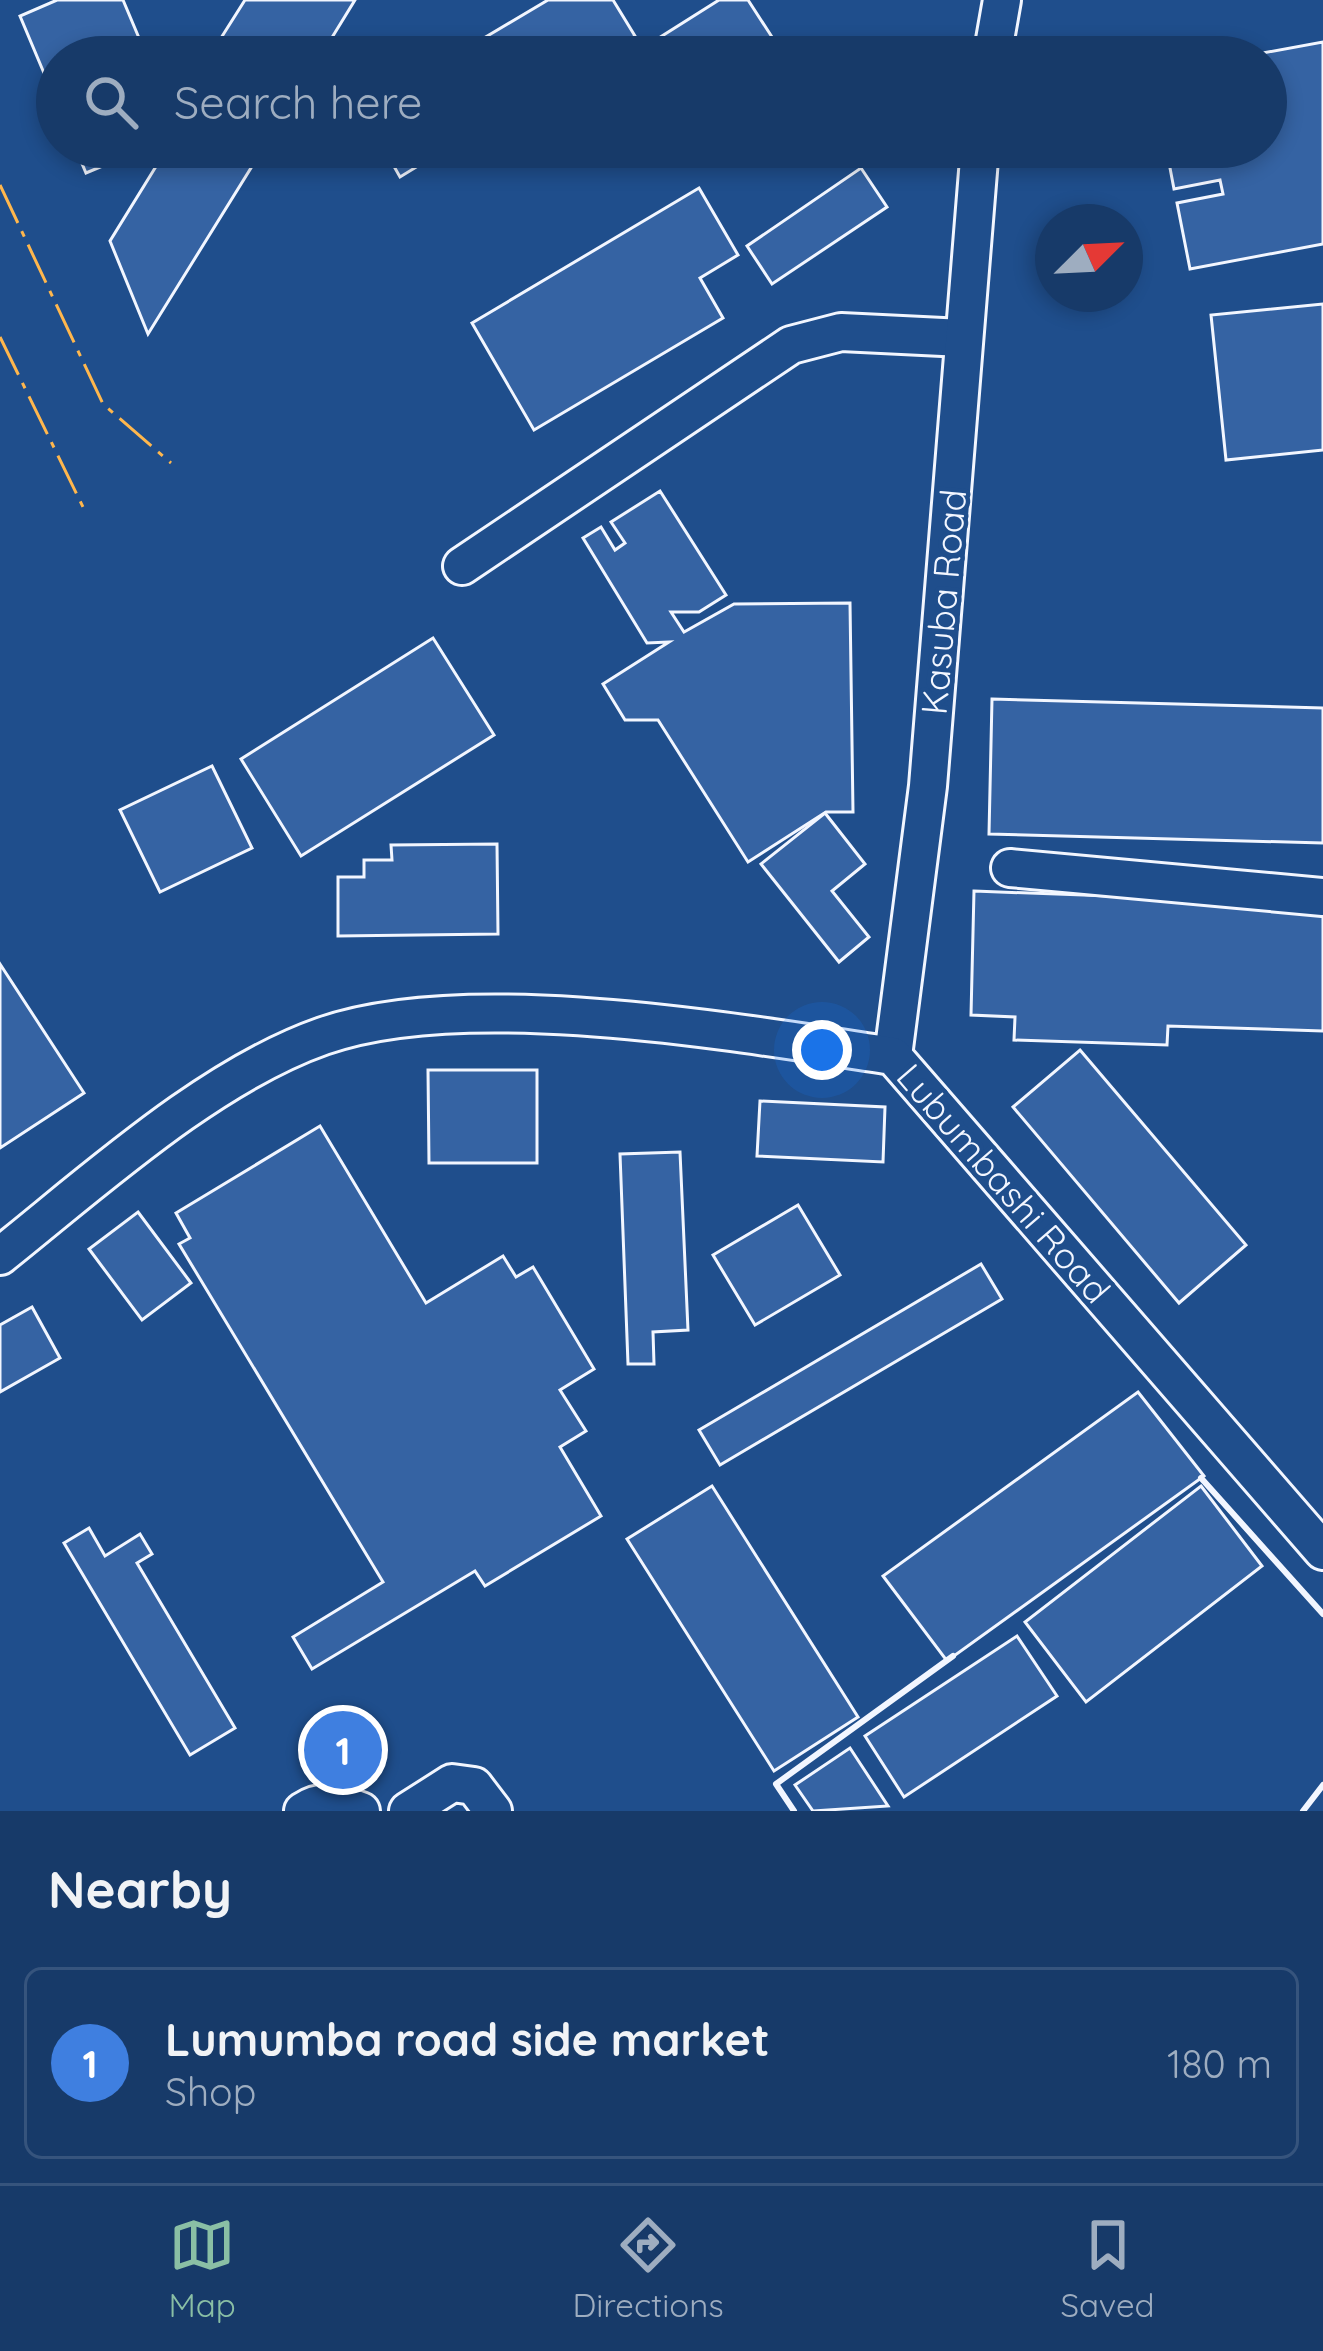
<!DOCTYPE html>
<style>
body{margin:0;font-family:Quicksand,sans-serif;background:#20416f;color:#f1f3f6}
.compass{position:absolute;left:1035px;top:204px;width:108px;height:108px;border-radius:50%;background:#173a69;box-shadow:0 6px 18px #0003;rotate:66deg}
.you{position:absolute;left:822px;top:1050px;width:42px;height:42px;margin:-30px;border:9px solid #fff;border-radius:50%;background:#1a73e8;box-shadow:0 0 0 18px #1a73e833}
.badge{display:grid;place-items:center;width:78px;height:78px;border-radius:50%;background:#8abfa5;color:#fff;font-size:39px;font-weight:700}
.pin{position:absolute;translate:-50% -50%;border:6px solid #fff;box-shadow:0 3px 12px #0006}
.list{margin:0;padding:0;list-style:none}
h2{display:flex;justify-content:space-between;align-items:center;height:156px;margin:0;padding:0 48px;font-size:51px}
h2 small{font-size:39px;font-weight:400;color:#9eadc0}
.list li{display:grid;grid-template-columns:78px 1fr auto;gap:36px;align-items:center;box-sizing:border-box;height:192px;margin:0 24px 24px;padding:0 24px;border:3px solid #36547d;border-radius:18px}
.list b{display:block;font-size:45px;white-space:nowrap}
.list p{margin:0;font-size:39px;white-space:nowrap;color:#9eadc0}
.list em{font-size:39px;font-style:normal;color:#9eadc0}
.icon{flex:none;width:66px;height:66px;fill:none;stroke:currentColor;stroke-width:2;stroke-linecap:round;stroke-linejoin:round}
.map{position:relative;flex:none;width:1323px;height:1811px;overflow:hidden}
.search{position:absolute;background:#173a69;box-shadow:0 6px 18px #0003;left:36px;right:36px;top:36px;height:132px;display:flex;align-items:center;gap:30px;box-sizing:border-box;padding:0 42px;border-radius:66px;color:#9eadc0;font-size:45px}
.sheet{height:372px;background:#173a69}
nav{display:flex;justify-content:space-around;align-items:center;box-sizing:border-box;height:168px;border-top:3px solid #36547d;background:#173a69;font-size:33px;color:#9eadc0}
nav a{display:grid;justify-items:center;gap:6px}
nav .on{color:#8abfa5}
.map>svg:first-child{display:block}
</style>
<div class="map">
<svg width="1323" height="1811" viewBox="0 0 1323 1811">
<rect width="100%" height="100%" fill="#1f4e8c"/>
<g fill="#3563a3" stroke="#f2f6ff" stroke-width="3">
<polygon points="57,0 123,0 147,57 57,57 57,104 20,16"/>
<polygon points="245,0 355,0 320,57 209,57"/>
<polygon points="548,0 613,0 635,36 599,57 452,57"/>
<polygon points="719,0 748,0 772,37 740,57 649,57 643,48"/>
<polygon points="1323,42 1323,244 1190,269 1177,203 1223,194 1220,180 1174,189 1166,147 1266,147 1266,57 1241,57"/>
<polygon points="75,147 148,147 86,173"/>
<polygon points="168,147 264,147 148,334 110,241"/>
<polygon points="383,147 449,147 400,177"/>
<polygon points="861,168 887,207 772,284 747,246"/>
<polygon points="699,188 738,255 700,278 723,318 534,430 472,323"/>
<polygon points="1323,304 1323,450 1226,460 1211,315"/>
<polygon points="660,491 726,595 699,612 671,612 684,632 734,604 850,603 853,812 826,812 748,862 658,720 625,720 603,684 669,642 647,643 583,538 601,527 615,550 625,543 611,522"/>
<polygon points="433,638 494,735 301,856 241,759"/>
<polygon points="992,699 1323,708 1323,843 989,834"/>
<polygon points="212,766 252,848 160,892 120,810"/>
<polygon points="825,813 865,864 832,891 869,937 839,962 761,864"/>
<polygon points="497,844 498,934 338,936 338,877 364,877 364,860 392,860 391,845"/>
<polygon points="974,891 1323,904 1323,1031 1168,1026 1167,1045 1014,1040 1015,1017 971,1015"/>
<polygon points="0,964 84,1093 0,1148"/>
<polygon points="1080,1050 1246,1245 1179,1303 1013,1107"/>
<polygon points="428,1070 537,1070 537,1163 429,1163"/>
<polygon points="760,1101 885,1107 883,1162 757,1156"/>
<polygon points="320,1126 426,1303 503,1256 516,1277 533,1267 594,1369 560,1390 586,1431 560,1447 601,1516 485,1586 475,1571 312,1669 293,1637 383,1582 179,1244 190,1238 176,1213"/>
<polygon points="680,1152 688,1330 653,1332 654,1364 628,1364 620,1154"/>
<polygon points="798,1205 840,1275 755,1325 713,1255"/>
<polygon points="138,1212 191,1283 142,1320 89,1249"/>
<polygon points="981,1264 1002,1299 720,1465 699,1430"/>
<polygon points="32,1307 60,1358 0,1392 0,1325"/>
<polygon points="1138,1392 1204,1476 947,1661 883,1576"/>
<polygon points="712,1486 858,1717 774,1771 627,1539"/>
<polygon points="1201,1486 1262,1566 1086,1702 1025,1622"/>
<polygon points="89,1528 105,1556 140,1534 152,1554 137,1563 235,1728 190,1755 64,1543"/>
<polygon points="1017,1636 1057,1696 904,1797 865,1736"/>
<polygon points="850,1748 888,1806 813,1811 795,1785"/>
</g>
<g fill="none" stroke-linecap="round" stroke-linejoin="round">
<defs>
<g id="minor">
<polyline points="992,57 1002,0"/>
<polyline points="462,566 791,345 841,332 963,338"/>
<polyline points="1010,868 1323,897"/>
<polyline points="893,1056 928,786 980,147"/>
<path d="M0,1256C94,1181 209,1076 323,1036C468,985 739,1033 893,1056L1323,1551"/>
<path d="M303,1811C323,1798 340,1803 361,1811"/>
<polyline points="408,1811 452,1783 474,1786 493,1811"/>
</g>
</defs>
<use href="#minor" stroke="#f2f6ff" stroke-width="42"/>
<use href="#minor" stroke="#1f4e8c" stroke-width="36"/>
<g stroke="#f2f6ff" stroke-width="6">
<polyline points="1201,1478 1323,1614"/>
<polyline points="794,1811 776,1784 953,1656"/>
<polyline points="1303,1811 1323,1785"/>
</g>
<g stroke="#ffb74d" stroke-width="3" stroke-dasharray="42 9 6 9" stroke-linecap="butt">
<polyline points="0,185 103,404 171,463"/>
<polyline points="0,337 83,507"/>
</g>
</g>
<g text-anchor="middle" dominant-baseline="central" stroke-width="9" stroke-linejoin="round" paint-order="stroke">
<g font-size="36" fill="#f2f6ff" stroke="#1f4e8c">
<text transform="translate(943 602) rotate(-85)">Kasuba Road</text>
<text transform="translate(1004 1183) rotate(49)">Lubumbashi Road</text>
</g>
</g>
</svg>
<svg class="compass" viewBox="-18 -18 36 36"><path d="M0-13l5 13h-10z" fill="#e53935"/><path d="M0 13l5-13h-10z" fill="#9eadc0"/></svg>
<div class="you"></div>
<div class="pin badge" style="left:343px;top:1750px;background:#3f7fe0">1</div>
<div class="search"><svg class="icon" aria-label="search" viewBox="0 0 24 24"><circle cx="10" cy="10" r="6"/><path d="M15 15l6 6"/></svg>Search here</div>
</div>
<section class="sheet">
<h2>Nearby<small></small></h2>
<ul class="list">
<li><span class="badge" style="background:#3f7fe0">1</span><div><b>Lumumba road side market</b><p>Shop</p></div><em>180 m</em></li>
</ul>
</section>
<nav>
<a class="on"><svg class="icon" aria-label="map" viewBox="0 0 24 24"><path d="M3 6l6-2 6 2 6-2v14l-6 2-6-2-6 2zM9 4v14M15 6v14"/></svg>Map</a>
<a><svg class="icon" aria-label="directions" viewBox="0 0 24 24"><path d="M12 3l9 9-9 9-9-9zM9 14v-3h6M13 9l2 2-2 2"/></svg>Directions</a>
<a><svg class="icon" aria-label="saved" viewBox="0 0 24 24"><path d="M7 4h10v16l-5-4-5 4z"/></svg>Saved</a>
</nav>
